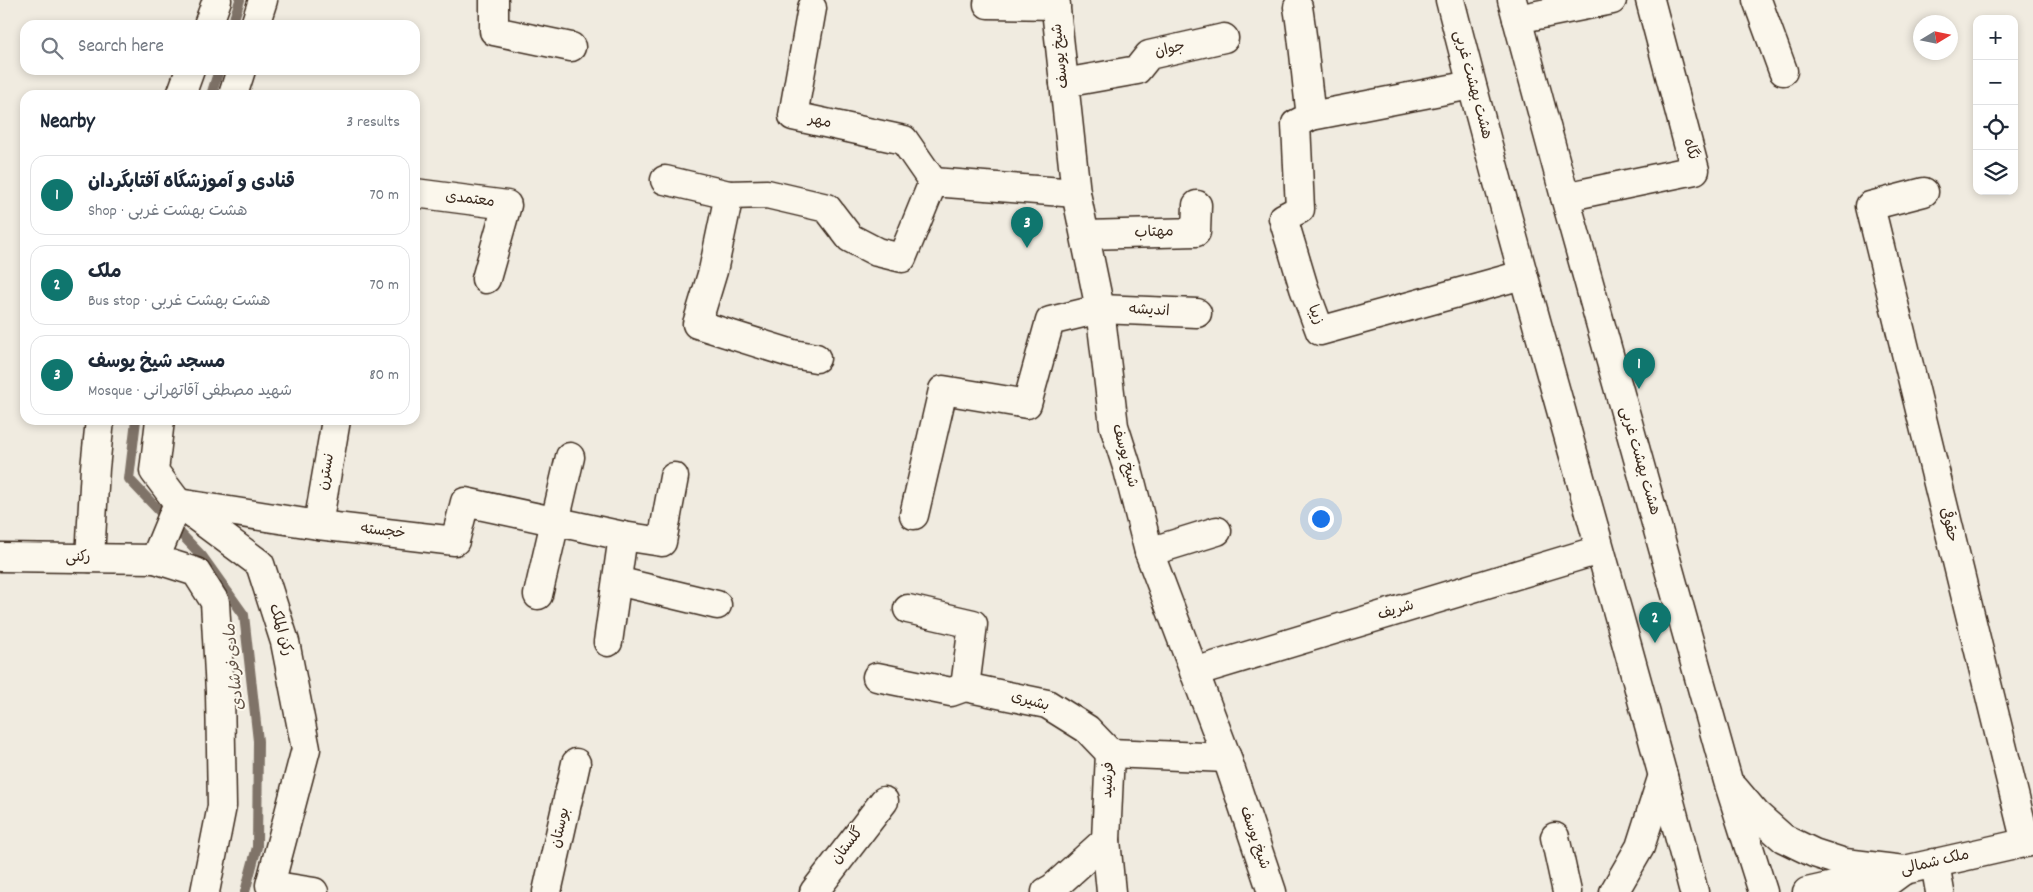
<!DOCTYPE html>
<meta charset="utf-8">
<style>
body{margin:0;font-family:Dekko,"Playpen Sans Arabic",sans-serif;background:#f6f6f7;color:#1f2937}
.controls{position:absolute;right:15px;top:15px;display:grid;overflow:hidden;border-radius:10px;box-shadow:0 2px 8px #0003}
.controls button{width:45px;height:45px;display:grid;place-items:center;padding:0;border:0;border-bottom:1px solid #e0e1e3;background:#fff;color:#1f2937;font:25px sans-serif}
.compass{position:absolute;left:1913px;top:15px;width:45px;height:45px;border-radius:50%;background:#fff;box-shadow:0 2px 8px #0003;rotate:80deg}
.you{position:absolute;left:1320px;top:518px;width:18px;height:18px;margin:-12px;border:4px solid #fff;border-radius:50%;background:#1a73e8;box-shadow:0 0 0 8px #1a73e833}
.badge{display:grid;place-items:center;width:32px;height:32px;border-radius:50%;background:#0f766e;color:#fff;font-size:16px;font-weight:700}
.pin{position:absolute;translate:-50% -41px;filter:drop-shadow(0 1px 2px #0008)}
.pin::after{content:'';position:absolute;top:26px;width:18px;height:15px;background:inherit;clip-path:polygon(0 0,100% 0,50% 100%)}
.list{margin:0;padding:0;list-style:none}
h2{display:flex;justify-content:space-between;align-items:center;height:65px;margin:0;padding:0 20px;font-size:21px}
h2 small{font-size:16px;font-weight:400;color:#747a83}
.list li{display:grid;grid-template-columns:32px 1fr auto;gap:15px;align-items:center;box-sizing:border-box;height:80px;margin:0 10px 10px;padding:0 10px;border:1px solid #e0e1e3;border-radius:15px}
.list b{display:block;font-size:19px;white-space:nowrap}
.list p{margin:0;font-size:16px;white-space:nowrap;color:#747a83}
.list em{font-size:16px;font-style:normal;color:#747a83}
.icon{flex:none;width:28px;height:28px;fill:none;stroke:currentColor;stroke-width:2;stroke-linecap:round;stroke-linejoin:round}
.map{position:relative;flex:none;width:2033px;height:892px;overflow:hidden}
.search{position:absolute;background:#fff;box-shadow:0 2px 8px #0003;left:20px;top:20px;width:400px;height:55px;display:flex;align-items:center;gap:12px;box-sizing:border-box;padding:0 18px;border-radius:15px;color:#747a83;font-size:19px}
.panel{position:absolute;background:#fff;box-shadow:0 2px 8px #0003;left:20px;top:90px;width:400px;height:335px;border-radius:15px}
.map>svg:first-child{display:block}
</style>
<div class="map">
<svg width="2033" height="892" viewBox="0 0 2033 892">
<rect width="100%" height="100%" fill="#f0ebe0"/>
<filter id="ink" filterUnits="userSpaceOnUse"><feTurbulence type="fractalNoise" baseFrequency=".02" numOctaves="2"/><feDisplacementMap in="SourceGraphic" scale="10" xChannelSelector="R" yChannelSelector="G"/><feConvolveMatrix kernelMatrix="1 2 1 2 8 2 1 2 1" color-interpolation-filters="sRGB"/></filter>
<g filter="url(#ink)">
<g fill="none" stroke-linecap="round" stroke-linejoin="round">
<g stroke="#7f7367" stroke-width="10">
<polyline points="232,25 240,0"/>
<polyline points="211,95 219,70"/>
<polyline points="136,420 129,479 202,556 244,615 258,741 257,847 245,892"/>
</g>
<defs>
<g id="minor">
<polyline points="494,0 494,31 571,47"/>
<polyline points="1055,0 1076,193 1100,309 1114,426 1128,470 1149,552 1227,758 1272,892"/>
<polyline points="1757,0 1783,71"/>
<polyline points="988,4 1056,5"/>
<path d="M1298,7C1304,43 1306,79 1311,116L1296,124L1300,209L1283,218L1304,288L1320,331L1522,275"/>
<polyline points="812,8 793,116 904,140 933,182"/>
<polyline points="1517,19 1612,0"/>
<polyline points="208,25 217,0"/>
<polyline points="255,25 263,0"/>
<polyline points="1064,83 1137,70 1149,55 1224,38"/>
<polyline points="181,95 190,70"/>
<polyline points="233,95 241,70"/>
<polyline points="1311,116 1471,85"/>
<polyline points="665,180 729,195 767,194 827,208 850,238 877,252 902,258 933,182 1076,193"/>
<polyline points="1924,192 1870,206 2026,843"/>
<polyline points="415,193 507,205 486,279"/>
<polyline points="729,195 713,271 697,324 793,354 816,358"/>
<polyline points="1565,197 1695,170 1650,0"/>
<polyline points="1086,235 1196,232 1197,205"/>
<polyline points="160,420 154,471 178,503 260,564 285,642 306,749 270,885 314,892"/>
<polyline points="914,515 943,390 1027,404 1050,321 1100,309 1197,313"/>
<polyline points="318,525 336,420"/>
<polyline points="1149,552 1217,531"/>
<polyline points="0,557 155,559 196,572 215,602 220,692 222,806 205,892"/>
<polyline points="90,558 95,468 100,420"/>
<polyline points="155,559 178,503 318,525 455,541 465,502 623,536 662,542 674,477"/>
<polyline points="617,581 717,605"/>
<polyline points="538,595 570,457"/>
<polyline points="908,609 973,624 965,687"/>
<polyline points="608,642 623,536"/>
<polyline points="1194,672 1599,550"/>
<polyline points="877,677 951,692 965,687 1047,704 1087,729 1110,753"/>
<polyline points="1110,753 1106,840 1111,892"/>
<polyline points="1110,753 1227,758"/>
<polyline points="1555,837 1567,892"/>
<polyline points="1935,863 1940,892"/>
<polyline points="547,892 576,763"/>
<polyline points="814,892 884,801"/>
<polyline points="1046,892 1053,888 1106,840"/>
</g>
<polyline id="tertiary" points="1807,892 2033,841"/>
<g id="secondary">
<path d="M1450,0C1526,299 1616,594 1694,892"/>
<polyline points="1512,0 1565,197 1728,781 1763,892"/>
<polyline points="1734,788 1756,814 1783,838 1814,853 1845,863 1904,870"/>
<polyline points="1614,892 1640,847 1663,775"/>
<polyline points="1874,892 1904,870"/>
</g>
</defs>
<use href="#minor" stroke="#3b2a1e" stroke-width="31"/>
<use href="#tertiary" stroke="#3b2a1e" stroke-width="31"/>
<use href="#secondary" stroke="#3b2a1e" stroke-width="31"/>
<use href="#minor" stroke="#fbf7ec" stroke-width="28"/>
<use href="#tertiary" stroke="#fbf7ec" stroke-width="28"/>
<use href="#secondary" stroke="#fbf7ec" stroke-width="28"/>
</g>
</g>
<g text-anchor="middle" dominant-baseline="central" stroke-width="4" stroke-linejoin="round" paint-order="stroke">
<g font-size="15" fill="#3b2a1e" stroke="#fbf7ec">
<text transform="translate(1170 50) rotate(-13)">جوان</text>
<text transform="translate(1061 56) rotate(-96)">شیخ یوسف</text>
<text transform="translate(1472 85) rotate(75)">هشت بهشت غربی</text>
<text transform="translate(820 122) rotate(12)">مهر</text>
<text transform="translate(1690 149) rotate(75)">نگاه</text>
<text transform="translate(470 200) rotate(7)">معتمدی</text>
<text transform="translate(1154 233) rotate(-2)">مهتاب</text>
<text transform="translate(1149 311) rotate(3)">اندیشه</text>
<text transform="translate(1315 315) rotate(66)">زیبا</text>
<text transform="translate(1124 456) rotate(75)">شیخ یوسف</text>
<text transform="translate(1639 461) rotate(74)">هشت بهشت غربی</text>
<text transform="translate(327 472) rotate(-80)">نسترن</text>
<text transform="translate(1948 525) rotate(76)">حقوقی</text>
<text transform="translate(383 532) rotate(7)">خجسته</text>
<text x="78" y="558">رکنی</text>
<text transform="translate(1396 611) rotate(-17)">شریف</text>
<text transform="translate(280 630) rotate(74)">رکن الملک</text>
<text transform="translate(1030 702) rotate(16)">بشیری</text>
<text transform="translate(1109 780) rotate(-87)">فرشید</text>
<text transform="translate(561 828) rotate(-77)">بوستان</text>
<text transform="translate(1254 838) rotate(71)">شیخ یوسف</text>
<text transform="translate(848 846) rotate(-52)">گلستان</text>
<text transform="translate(1935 863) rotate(-13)">ملک شمالی</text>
</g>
<g font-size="16" font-style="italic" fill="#635448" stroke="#fbf7ec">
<text transform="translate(235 667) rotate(-96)">مادی فرشادی</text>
</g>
</g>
</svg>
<div class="controls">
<button>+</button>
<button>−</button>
<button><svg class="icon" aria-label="locate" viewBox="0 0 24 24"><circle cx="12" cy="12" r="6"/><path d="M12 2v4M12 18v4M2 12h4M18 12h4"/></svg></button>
<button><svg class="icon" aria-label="layers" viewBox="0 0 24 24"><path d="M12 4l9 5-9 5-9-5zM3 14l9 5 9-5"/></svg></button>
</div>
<svg class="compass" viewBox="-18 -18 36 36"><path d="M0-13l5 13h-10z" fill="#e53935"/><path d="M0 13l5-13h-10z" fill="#747a83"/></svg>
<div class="you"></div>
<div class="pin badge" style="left:1639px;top:389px">1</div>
<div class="pin badge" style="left:1655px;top:643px">2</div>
<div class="pin badge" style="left:1027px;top:248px">3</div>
<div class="search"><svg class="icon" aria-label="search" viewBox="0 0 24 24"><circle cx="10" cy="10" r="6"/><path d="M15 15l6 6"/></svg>Search here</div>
<section class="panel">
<h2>Nearby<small>3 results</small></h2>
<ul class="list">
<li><span class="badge">1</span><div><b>قنادی و آموزشگاه آفتابگردان</b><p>Shop · هشت بهشت غربی</p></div><em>70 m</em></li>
<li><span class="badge">2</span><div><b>ملک</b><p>Bus stop · هشت بهشت غربی</p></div><em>70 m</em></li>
<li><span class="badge">3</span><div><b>مسجد شیخ یوسف</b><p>Mosque · شهید مصطفی آقاتهرانی</p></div><em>80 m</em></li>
</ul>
</section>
</div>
